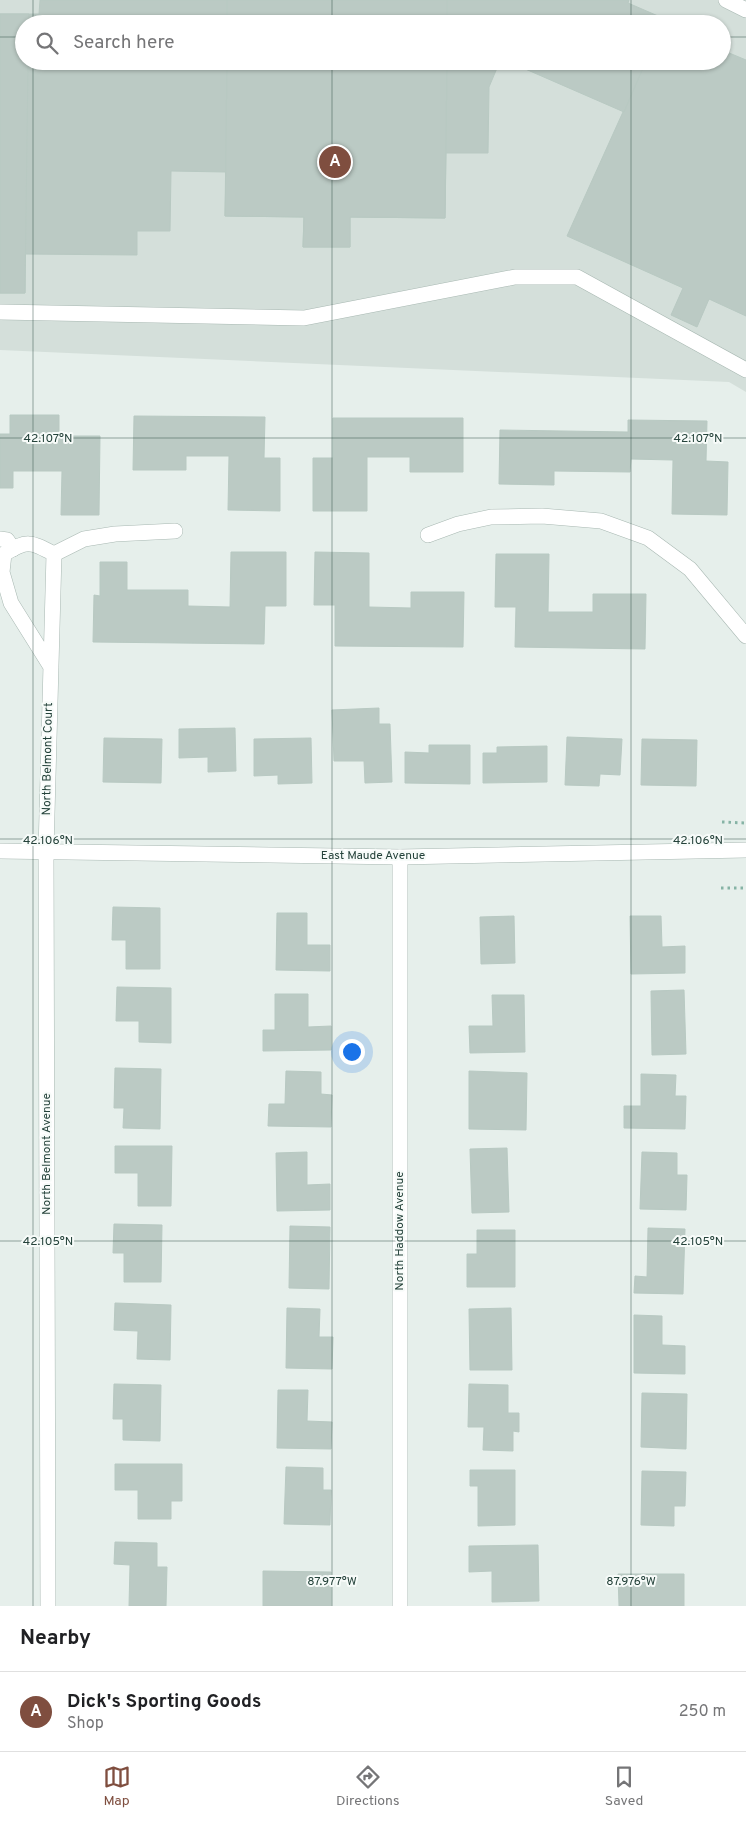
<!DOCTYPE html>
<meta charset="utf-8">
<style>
body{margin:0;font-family:Overpass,sans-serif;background:#f2f2f2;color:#202124}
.you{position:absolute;left:351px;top:1051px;width:18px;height:18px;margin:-12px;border:4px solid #fff;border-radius:50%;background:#1a73e8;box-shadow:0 0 0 8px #1a73e833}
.badge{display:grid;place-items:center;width:32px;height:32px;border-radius:50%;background:#7f4e3f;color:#fff;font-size:16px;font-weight:700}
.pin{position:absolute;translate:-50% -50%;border:2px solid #fff;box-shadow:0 1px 5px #0006}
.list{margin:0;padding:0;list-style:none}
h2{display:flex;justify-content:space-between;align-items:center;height:65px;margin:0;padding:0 20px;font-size:21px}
h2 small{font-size:16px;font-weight:400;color:#757577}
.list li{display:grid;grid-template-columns:32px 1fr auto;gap:15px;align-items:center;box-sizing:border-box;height:80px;padding:0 20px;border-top:1px solid #e0e0e0}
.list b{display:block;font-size:19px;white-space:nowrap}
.list p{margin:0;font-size:16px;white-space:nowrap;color:#757577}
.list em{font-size:16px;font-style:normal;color:#757577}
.icon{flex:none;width:28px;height:28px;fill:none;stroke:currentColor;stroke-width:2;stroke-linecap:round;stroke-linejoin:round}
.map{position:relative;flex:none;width:746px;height:1606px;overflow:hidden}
.search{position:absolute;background:#fff;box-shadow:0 1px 4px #0004;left:15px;right:15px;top:15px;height:55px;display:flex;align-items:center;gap:12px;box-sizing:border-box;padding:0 18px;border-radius:28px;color:#757577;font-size:19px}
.sheet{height:145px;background:#fff}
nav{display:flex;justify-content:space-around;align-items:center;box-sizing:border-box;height:70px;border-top:1px solid #e0e0e0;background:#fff;font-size:14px;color:#757577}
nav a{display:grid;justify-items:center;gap:2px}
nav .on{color:#7f4e3f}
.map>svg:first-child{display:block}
</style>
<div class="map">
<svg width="746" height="1606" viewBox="0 0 746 1606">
<rect width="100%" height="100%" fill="#e6efeb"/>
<path fill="#d4dfda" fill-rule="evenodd" d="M0,0H746V392L729,382L0,350ZM24,24H722V61H24Z"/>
<g fill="#bbcac4" stroke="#b8c9c2">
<polygon points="40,0 629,0 628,3 665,19 663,24 24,24 24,61 500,61 489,87 488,153 446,153 445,218 350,217 350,247 303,247 304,217 225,216 226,172 171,171 170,231 137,231 137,255 25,254 25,293 0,293 0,14 39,14"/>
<rect x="227" y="0" width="220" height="24"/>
<polygon points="0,14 29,14 28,24 24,24 24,61 28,61 25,293 0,293"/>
<polygon points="722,50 746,60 746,316 709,299 697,327 671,315 683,288 567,236 646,61 722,61"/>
<polygon points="227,61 447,61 445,218 350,217 350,247 303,247 304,217 225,216"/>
<polygon points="507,61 646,61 624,112"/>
<polygon points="10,415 59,415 59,436 100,436 99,515 61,515 62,471 13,471 13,488 0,488 0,434 10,434"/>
<polygon points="134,416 265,417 264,458 280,458 280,511 228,510 229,456 186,456 186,470 133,470"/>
<polygon points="333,418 463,418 463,472 410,472 410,457 367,457 367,511 313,511 313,458 333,458"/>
<polygon points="628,420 707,421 706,461 728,462 727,515 672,514 673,460 631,459 630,472 554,471 554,485 499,484 500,430 628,432"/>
<polygon points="231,552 286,552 286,606 265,606 264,644 93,642 94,595 100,596 100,562 127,562 127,590 188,590 188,606 230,607"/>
<polygon points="315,552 369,553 369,607 411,608 411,592 464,592 463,647 335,646 335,605 314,605"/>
<polygon points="496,554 549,554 548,612 593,612 593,594 646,594 645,649 515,647 516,607 495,607"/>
<polygon points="379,708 379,724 390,724 392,782 365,783 364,761 334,761 332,710"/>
<polygon points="235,728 236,771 208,772 208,757 179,758 179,729"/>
<polygon points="567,737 622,739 620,775 600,774 599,786 565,785"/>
<polygon points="104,738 162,739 161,783 103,782"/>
<polygon points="311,738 312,783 278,784 278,775 254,776 254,739"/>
<polygon points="642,739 697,740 696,786 641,785"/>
<polygon points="429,745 470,745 470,784 405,783 405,752 429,753"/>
<polygon points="547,746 547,782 483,783 483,753 497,753 497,747"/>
<polygon points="113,907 160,908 160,969 126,969 126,940 112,940"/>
<polygon points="277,913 307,913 307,945 330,945 330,971 276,970"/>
<polygon points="514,916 515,963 481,964 480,917"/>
<polygon points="630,916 661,916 662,947 685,946 685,973 631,974"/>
<polygon points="117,987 171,988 171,1043 139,1042 139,1021 116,1021"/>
<polygon points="684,990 686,1054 652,1055 651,991"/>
<polygon points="275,994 308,994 308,1027 331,1026 331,1050 263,1051 263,1030 275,1030"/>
<polygon points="492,995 524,995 525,1052 470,1053 469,1026 493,1026"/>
<polygon points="115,1068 161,1069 160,1129 123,1128 124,1108 114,1108"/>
<polygon points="286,1071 321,1072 321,1094 332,1095 331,1127 268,1126 269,1104 285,1104"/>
<polygon points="469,1071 527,1073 526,1130 469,1129"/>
<polygon points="641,1074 676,1075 675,1096 686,1096 685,1129 624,1128 624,1106 641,1106"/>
<polygon points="115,1146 172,1146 171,1206 138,1206 138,1173 115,1173"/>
<polygon points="507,1148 509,1212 472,1213 470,1149"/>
<polygon points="307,1152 307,1185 330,1184 330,1210 277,1211 276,1153"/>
<polygon points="642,1152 677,1153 677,1175 687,1175 686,1210 640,1209"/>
<polygon points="114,1224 162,1225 161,1282 124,1282 124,1253 113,1253"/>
<polygon points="290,1226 330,1227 329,1289 289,1288"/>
<polygon points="648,1228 685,1229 683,1294 634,1293 635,1276 647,1277"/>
<polygon points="477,1230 515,1230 515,1287 467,1287 467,1254 477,1254"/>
<polygon points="115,1303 171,1305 170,1360 137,1359 138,1331 114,1330"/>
<polygon points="287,1308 320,1309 319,1337 333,1337 332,1369 286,1368"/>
<polygon points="511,1308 512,1370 470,1370 469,1309"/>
<polygon points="634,1315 662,1316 662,1345 685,1346 685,1374 634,1373"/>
<polygon points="114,1384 161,1385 160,1441 123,1440 123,1419 113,1419"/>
<polygon points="469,1384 508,1385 508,1413 519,1413 519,1432 513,1431 513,1451 483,1450 484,1427 468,1427"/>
<polygon points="278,1390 308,1390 307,1421 332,1422 331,1449 277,1448"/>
<polygon points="642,1393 687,1394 686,1449 641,1447"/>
<polygon points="115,1464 182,1464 182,1501 171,1501 171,1519 138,1519 138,1490 115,1490"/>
<polygon points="286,1467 323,1468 323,1490 331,1490 330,1525 284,1524"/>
<polygon points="470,1470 515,1470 515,1525 478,1526 478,1486 470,1486"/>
<polygon points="642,1471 686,1472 685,1506 674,1506 674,1526 641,1525"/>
<polygon points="115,1542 157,1543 157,1567 167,1567 166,1606 129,1606 130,1565 114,1564"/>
<polygon points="538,1545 539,1601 492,1602 492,1571 469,1572 469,1546"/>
<polygon points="263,1571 331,1572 331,1606 263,1606"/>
<polygon points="618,1574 684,1574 684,1606 619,1606"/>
</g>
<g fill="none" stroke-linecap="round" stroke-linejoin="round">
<defs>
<g id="minor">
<polyline points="726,0 746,10"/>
<polyline points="0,312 304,318 515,277 577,277 746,370"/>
<polyline points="428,535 458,524 491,517 542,516 601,521 648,538 690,569 746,636"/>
<polyline points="0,539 7,540 13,549"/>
<polyline points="54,554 84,539 115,534 175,531"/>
<polyline points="0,851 400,857 746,850"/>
<polyline points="400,857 400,1606"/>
<path d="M48,1606L46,851L54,554C30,541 27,540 4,554L2,572L11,603L51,667"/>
</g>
</defs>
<use href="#minor" stroke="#a8b8b2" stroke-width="16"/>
<g stroke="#86b3a5" stroke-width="3" stroke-dasharray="2.5 4" stroke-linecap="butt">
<polyline points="722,822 746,823"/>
<polyline points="721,888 746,888"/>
</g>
<use href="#minor" stroke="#fff" stroke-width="15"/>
</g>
<path fill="none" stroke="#24423a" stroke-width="1" stroke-opacity="0.45" d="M33,0V24M332,0V24M631,0V24M0,37H24M722,37H746M33,61V1606M332,61V1606M631,61V1606M0,438H746M0,839H746M0,1241H746"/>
<g text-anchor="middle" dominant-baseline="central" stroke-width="4" stroke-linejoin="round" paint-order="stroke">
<g font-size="12" fill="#24423a" stroke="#f7fbf9">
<text transform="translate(48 759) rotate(-89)">North Belmont Court</text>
<text x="373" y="856">East Maude Avenue</text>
<text transform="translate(47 1154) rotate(-90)">North Belmont Avenue</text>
<text transform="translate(400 1231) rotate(-90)">North Haddow Avenue</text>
</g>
</g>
<g font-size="12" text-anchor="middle" fill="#24423a" stroke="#f7fbf9" stroke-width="4" stroke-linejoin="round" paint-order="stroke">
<text x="48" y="442">42.107°N</text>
<text x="698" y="442">42.107°N</text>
<text x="48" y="844">42.106°N</text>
<text x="698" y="844">42.106°N</text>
<text x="48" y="1245">42.105°N</text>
<text x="698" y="1245">42.105°N</text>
<text x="332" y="1585">87.977°W</text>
<text x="631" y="1585">87.976°W</text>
</g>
</svg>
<div class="you"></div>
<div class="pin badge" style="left:335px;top:162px">A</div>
<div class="search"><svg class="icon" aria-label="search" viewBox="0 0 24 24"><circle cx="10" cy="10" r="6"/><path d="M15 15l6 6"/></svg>Search here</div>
</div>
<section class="sheet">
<h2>Nearby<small></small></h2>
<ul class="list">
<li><span class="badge">A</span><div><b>Dick's Sporting Goods</b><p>Shop</p></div><em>250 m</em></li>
</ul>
</section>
<nav>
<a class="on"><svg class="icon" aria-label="map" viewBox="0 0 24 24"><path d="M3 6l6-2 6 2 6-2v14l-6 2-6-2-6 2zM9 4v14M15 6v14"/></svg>Map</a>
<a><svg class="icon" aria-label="directions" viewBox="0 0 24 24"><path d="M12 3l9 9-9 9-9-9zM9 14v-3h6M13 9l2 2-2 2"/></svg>Directions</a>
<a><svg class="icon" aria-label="saved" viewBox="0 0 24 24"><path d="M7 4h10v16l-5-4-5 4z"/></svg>Saved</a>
</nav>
